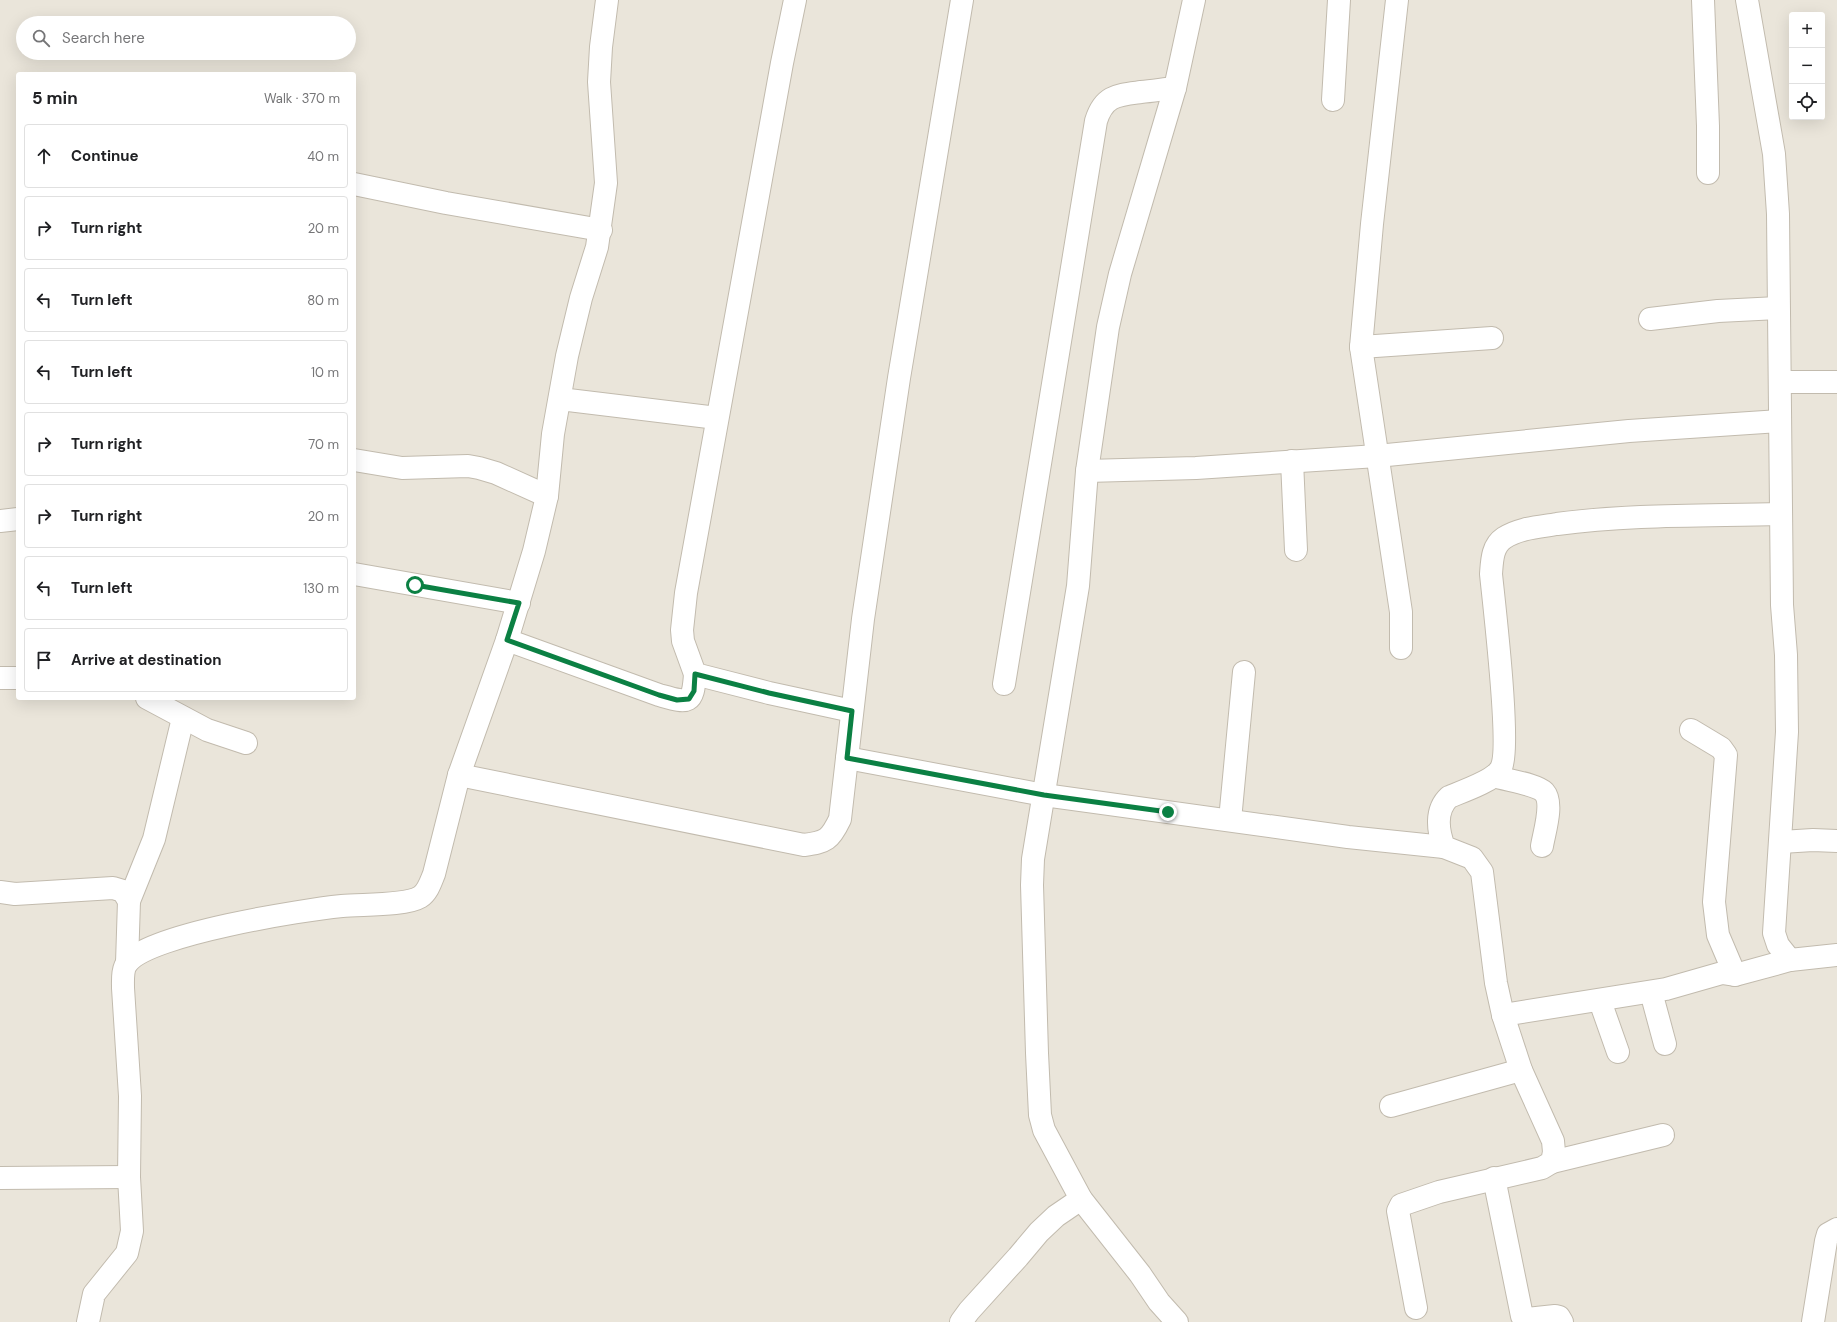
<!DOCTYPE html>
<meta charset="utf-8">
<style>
body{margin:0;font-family:"DM Sans",sans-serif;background:#f2f2f2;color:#202124}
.controls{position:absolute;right:12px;top:12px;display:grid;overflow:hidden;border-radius:4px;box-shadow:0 4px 16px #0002}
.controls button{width:36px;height:36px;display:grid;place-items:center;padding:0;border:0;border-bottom:1px solid #e0e0e0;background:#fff;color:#202124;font:20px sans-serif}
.stop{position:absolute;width:12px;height:12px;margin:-9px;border:3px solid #0b8043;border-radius:50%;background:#fff}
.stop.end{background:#0b8043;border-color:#fff;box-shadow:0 1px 4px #0008}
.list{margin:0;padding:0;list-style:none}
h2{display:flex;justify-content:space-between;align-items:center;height:52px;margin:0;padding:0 16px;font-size:17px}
h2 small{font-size:13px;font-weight:400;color:#757577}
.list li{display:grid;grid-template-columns:26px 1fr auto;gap:12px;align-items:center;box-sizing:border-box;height:64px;margin:0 8px 8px;padding:0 8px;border:1px solid #e0e0e0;border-radius:4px}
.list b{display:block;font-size:15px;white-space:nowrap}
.list em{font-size:13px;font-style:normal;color:#757577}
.icon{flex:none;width:22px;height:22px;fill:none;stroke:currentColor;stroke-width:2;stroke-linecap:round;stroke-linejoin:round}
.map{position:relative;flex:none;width:1837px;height:1322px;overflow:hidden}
.search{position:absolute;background:#fff;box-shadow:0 4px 16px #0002;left:16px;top:16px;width:340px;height:44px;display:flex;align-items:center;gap:10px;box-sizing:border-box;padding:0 14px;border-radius:22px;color:#757577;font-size:15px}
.panel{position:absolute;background:#fff;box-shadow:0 4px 16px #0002;left:16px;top:72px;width:340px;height:628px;border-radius:4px}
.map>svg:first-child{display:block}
</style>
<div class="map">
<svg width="1837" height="1322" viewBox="0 0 1837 1322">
<rect width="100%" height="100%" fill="#f6f3ec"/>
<path fill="#eae5da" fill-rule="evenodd" d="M0,0H1837V1322H0ZM1792,15H1822V117H1792ZM23,23H349V53H23ZM18,74H354V698H18Z"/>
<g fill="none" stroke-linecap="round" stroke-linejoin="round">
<defs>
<g id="minor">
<polyline points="795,0 782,63 686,593 682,630 683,641 695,674 769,693 852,711"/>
<polyline points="1397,0 1372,224 1361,347 1401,612 1401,648"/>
<polyline points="1703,0 1708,126 1708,173"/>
<polyline points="1747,0 1774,154 1778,214 1782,605 1786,655 1787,732 1774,933 1778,945 1790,960 1837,955"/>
<polyline points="1333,100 1339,0"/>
<polyline points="354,184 446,203 601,230"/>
<polyline points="1650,319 1718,311 1778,308"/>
<polyline points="1361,347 1492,338"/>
<polyline points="1780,382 1837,382"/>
<polyline points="560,399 717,418"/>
<polyline points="354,460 402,468 468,466 479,468 496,473 547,496"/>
<polyline points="1292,461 1296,550"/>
<polyline points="1087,471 1196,468 1377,456 1629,431 1780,421"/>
<polyline points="0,521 18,519"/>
<polyline points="354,574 519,603"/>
<path d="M507,640L659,695C688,703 693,706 695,674"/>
<polyline points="0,678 18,678"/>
<path d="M1004,684L1096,121C1104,95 1118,95 1141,92C1153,91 1164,89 1175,88"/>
<polyline points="147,698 207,730 246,743"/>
<polyline points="847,758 1044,795 1348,837 1444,847"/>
<path d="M459,775L804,845C826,842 830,840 840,819L863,619L899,378L962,0"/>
<path d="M1494,776C1505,780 1536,784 1544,792C1554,803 1544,833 1542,846"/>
<polyline points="1230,820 1244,672"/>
<polyline points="1781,842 1813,840 1837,841"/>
<polyline points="0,892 15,894 113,888 123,891 129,901 127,963"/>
<polyline points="129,901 154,839 183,718"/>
<polyline points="1735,975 1790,960"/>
<polyline points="1651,992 1665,1044"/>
<polyline points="1600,1001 1618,1052"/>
<polyline points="1503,1015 1666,989 1722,973 1735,975 1718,935 1714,902 1726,755 1721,748 1691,730"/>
<polyline points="1391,1106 1521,1070"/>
<polyline points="1552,1162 1663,1135"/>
<polyline points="0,1178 129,1177"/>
<polyline points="1494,1178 1522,1316 1527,1319 1555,1316 1559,1317 1562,1322"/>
<path d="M1416,1308L1398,1211L1401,1205L1439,1192L1542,1168L1552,1162L1554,1152L1553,1141L1521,1070L1503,1015L1496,983L1482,872L1472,858L1444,847C1438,831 1435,810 1449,797C1461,792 1493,781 1500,770C1512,753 1494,604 1491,574C1492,561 1492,546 1504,538C1519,528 1539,527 1557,524C1631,514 1707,516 1781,514"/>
<path d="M88,1322L94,1294L127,1253L132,1231L129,1177L130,1096L123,988C123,981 122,968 128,962C151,934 302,910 342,906C361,904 405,906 420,897C428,892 431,881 434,874L459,775L507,640L534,551L547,496L553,434L567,356L581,298L597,247L606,183L599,82L601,47L607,0"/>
<polyline points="961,1322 969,1311 1018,1257 1039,1232 1056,1216 1081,1199"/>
<polyline points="1177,1322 1159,1302 1140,1274 1081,1199 1044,1130 1040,1115 1037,1053 1032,885 1033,859 1078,586 1087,471 1108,327 1120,274 1175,88 1194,0"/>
<polyline points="1813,1322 1826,1241 1828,1234 1837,1229"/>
</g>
</defs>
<use href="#minor" stroke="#c2bbae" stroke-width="24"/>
<use href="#minor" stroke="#fff" stroke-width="22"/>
</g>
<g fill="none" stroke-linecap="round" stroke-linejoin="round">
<polyline stroke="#0b8043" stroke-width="5" points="415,585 519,603 507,640 659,695 677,700 689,699 694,691 695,674 769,693 852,711 847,758 1044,795 1168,812"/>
</g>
</svg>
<div class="controls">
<button>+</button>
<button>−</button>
<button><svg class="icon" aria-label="locate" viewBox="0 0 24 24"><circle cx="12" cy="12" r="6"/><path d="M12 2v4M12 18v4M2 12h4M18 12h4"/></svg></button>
</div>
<div class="stop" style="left:415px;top:585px"></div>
<div class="stop end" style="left:1168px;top:812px"></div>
<div class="search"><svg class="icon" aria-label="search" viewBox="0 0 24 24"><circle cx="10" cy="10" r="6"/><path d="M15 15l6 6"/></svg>Search here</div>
<section class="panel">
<h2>5 min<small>Walk · 370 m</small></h2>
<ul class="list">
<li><svg class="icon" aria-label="ahead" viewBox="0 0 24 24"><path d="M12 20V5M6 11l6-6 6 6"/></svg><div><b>Continue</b></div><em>40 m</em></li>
<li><svg class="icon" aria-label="right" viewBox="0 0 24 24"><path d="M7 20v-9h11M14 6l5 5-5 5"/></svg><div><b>Turn right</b></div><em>20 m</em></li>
<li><svg class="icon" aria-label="left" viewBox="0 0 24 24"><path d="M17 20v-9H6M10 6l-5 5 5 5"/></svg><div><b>Turn left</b></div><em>80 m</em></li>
<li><svg class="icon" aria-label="left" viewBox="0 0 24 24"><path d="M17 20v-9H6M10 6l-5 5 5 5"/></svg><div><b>Turn left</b></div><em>10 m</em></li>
<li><svg class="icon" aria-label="right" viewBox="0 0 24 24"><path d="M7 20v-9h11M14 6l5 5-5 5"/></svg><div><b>Turn right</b></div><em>70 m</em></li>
<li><svg class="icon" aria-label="right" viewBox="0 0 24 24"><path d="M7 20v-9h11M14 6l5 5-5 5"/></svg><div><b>Turn right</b></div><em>20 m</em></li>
<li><svg class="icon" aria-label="left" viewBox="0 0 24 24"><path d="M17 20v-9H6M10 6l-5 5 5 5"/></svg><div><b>Turn left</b></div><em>130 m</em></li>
<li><svg class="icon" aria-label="arrive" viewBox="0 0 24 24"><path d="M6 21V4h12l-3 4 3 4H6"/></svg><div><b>Arrive at destination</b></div></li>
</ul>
</section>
</div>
